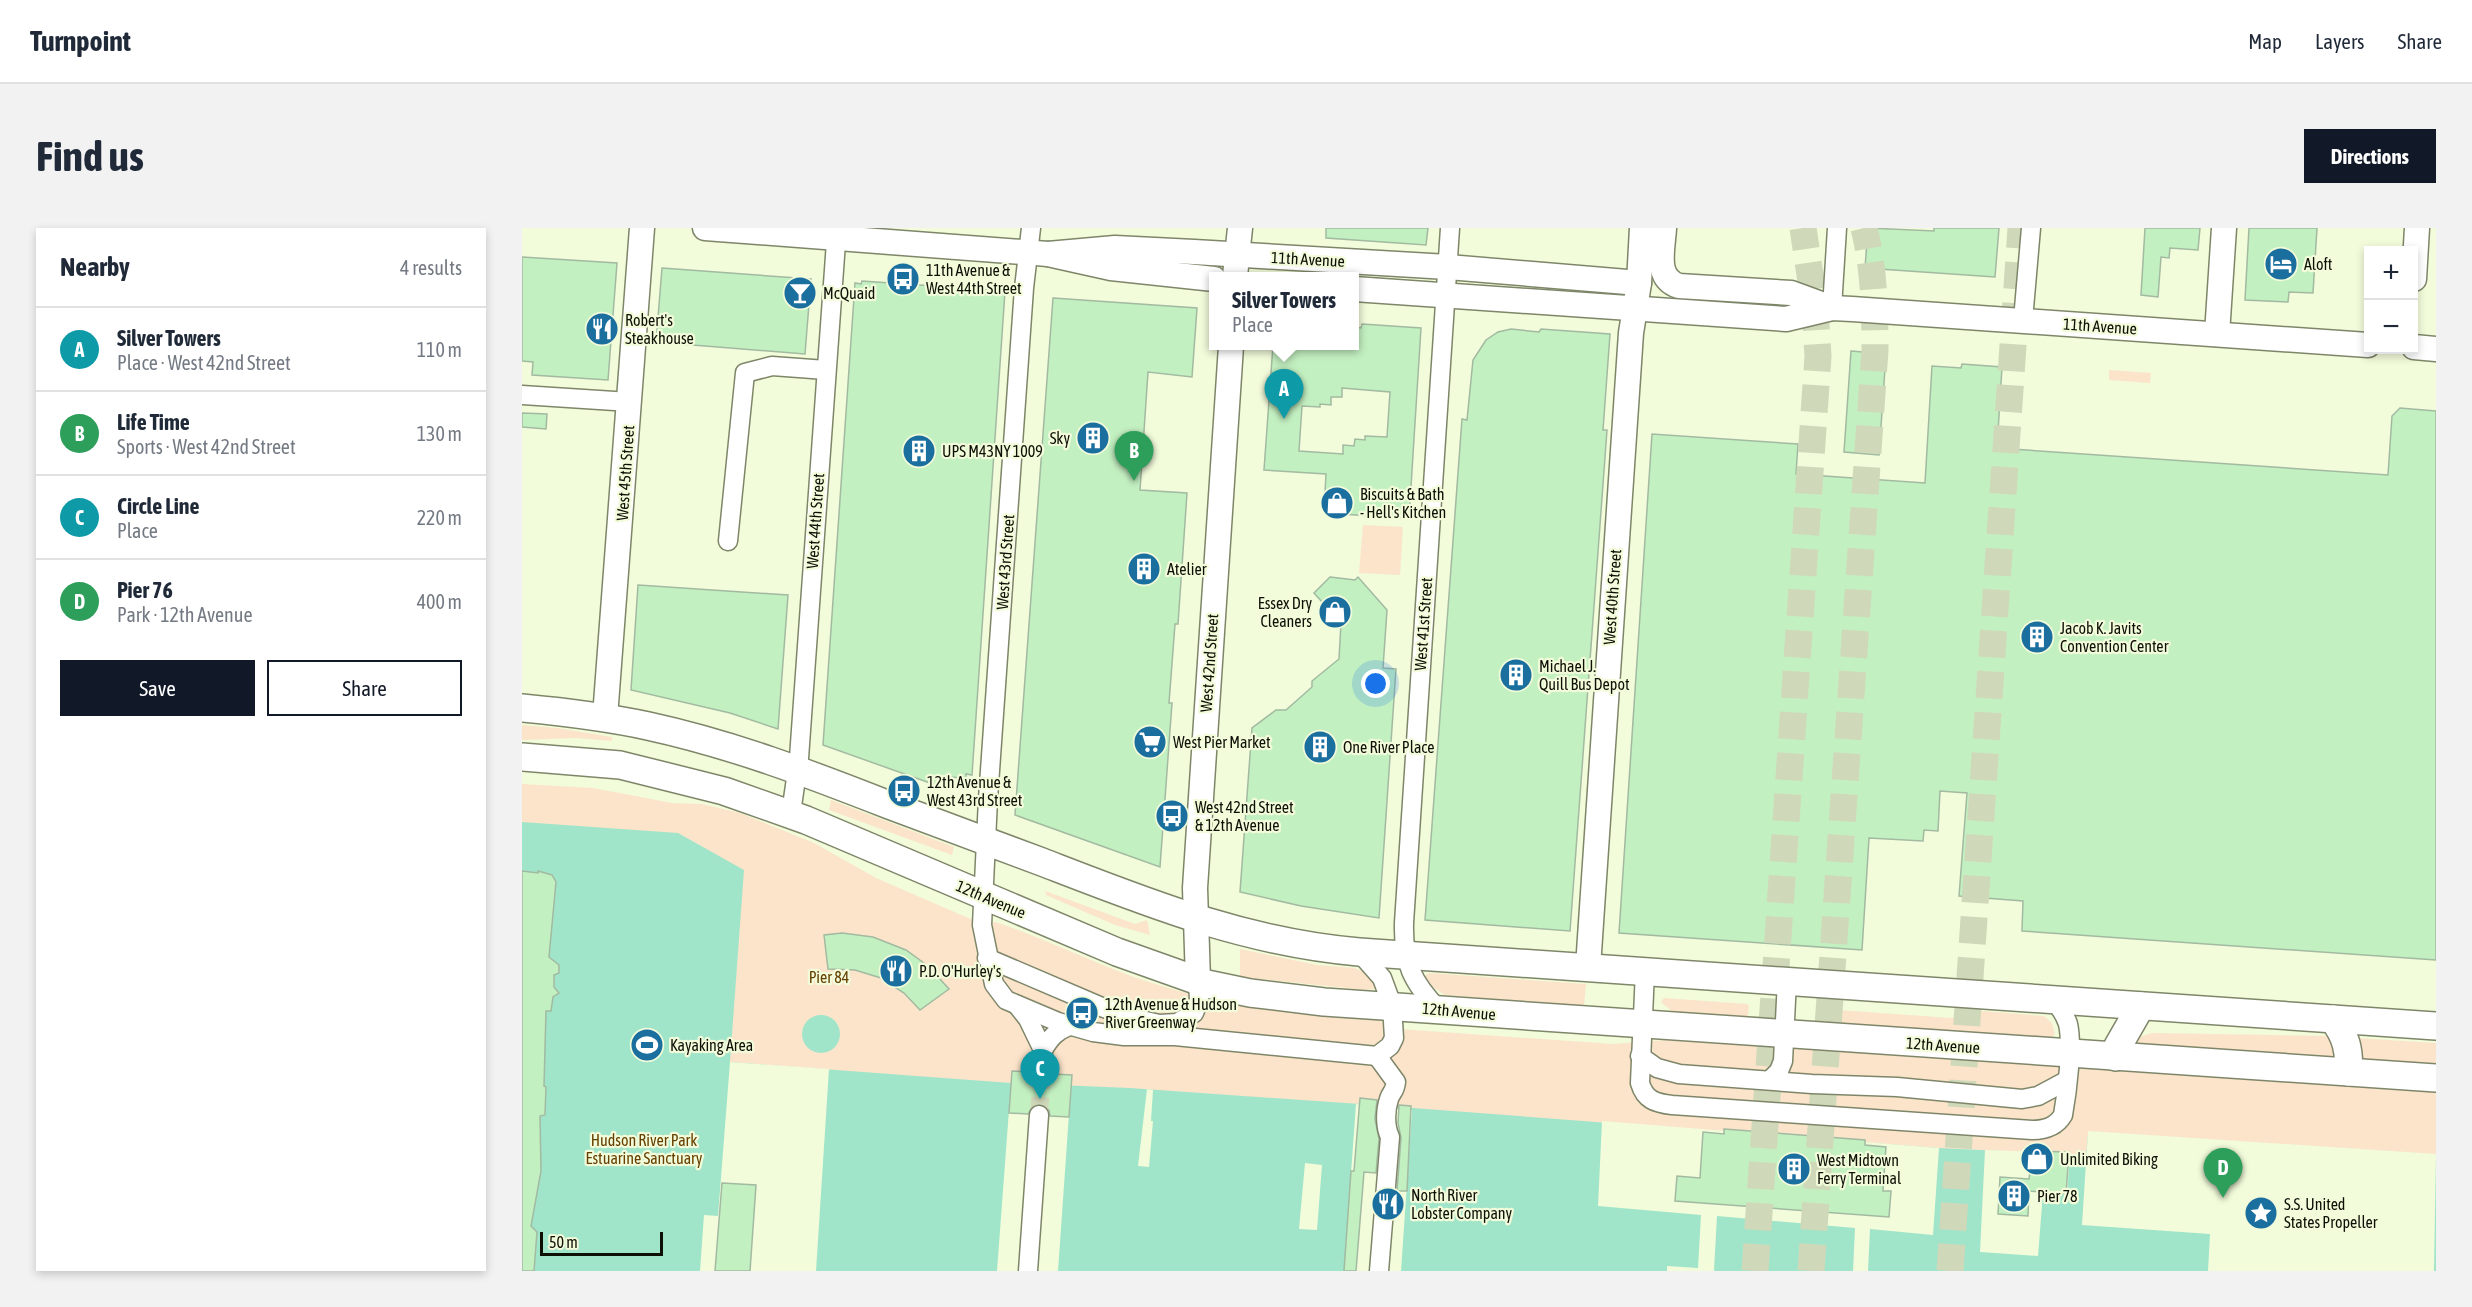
<!DOCTYPE html>
<meta charset="utf-8">
<style>
body{margin:0;font-family:"Asap Condensed",sans-serif;background:#f2f2f3;color:#1f2937}
.controls{position:absolute;right:18px;top:18px;display:grid;overflow:hidden;border-radius:0px;box-shadow:0 3px 9px #0003}
.controls button{width:54px;height:54px;display:grid;place-items:center;padding:0;border:0;border-bottom:2px solid #e0e1e3;background:#fff;color:#1f2937;font:30px sans-serif}
.scale{position:absolute;left:18px;bottom:15px;width:123px;box-sizing:border-box;padding-left:6px;border:3px solid #0e1006;border-top:0;font-size:16px;line-height:21px;white-space:nowrap;color:#0e1006;-webkit-text-stroke:4px #f2fbda;paint-order:stroke}
.you{position:absolute;left:854px;top:456px;width:21px;height:21px;margin:-15px;border:4px solid #fff;border-radius:50%;background:#1a73e8;box-shadow:0 0 0 9px #1a73e833}
.badge{display:grid;place-items:center;width:39px;height:39px;border-radius:50%;background:#111827;color:#fff;font-size:20px;font-weight:700}
.pin{position:absolute;translate:-50% -50px;filter:drop-shadow(0 2px 3px #0008)}
.pin::after{content:'';position:absolute;top:32px;width:21px;height:18px;background:inherit;clip-path:polygon(0 0,100% 0,50% 100%)}
.popup{position:absolute;left:687px;top:44px;width:150px;height:78px;box-sizing:border-box;display:grid;place-content:center;border-radius:0px;background:#fff;filter:drop-shadow(0 2px 4px #0005);font-size:20px;white-space:nowrap;color:#747a83}
.popup b{font-size:22px;color:#1f2937}
.popup::after{content:'';position:absolute;left:50%;top:100%;margin-left:-12px;border:12px solid transparent;border-top-color:#fff}
.list{margin:0;padding:0;list-style:none}
h2{display:flex;justify-content:space-between;align-items:center;height:78px;margin:0;padding:0 24px;font-size:26px}
h2 small{font-size:20px;font-weight:400;color:#747a83}
.list li{display:grid;grid-template-columns:39px 1fr auto;gap:18px;align-items:center;box-sizing:border-box;height:84px;padding:0 24px;border-top:2px solid #e0e1e3}
.list b{display:block;font-size:22px;white-space:nowrap}
.list p{margin:0;font-size:20px;white-space:nowrap;color:#747a83}
.list em{font-size:20px;font-style:normal;color:#747a83}
.actions{display:flex;gap:12px;padding:18px 24px}
.actions a{flex:1;padding:14px 0;border:2px solid #111827;border-radius:0px;text-align:center;font-size:21px;color:#111827}
.actions .main{background:#111827;color:#fff}
.map{position:relative;flex:none;width:1914px;height:1043px;overflow:hidden;border-radius:0px}
header{display:flex;align-items:center;gap:36px;box-sizing:border-box;height:84px;padding:0 30px;background:#fff;border-bottom:2px solid #e0e1e3}
header strong{font-size:28px}
nav{display:flex;gap:33px;margin-inline-start:auto;font-size:21px}
.intro{display:flex;align-items:center;justify-content:space-between;box-sizing:border-box;height:144px;padding:0 36px}
h1{margin:0;font-size:42px}
.button{padding:15px 27px;border-radius:0px;background:#111827;color:#fff;font-size:21px;font-weight:700}
main{display:flex;gap:36px;padding:0 36px}
aside{flex:1;background:#fff;border-radius:0px;box-shadow:0 3px 9px #0003}
.map>svg:first-child{display:block}
</style>
<header>
<strong>Turnpoint</strong>
<nav><a>Map</a><a>Layers</a><a>Share</a></nav>
</header>
<div class="intro"><h1>Find us</h1><a class="button">Directions</a></div>
<main>
<aside>
<h2>Nearby<small>4 results</small></h2>
<ul class="list">
<li><span class="badge" style="background:#0f9aa8">A</span><div><b>Silver Towers</b><p>Place · West 42nd Street</p></div><em>110 m</em></li>
<li><span class="badge" style="background:#2e9e5b">B</span><div><b>Life Time</b><p>Sports · West 42nd Street</p></div><em>130 m</em></li>
<li><span class="badge" style="background:#0f9aa8">C</span><div><b>Circle Line</b><p>Place</p></div><em>220 m</em></li>
<li><span class="badge" style="background:#2e9e5b">D</span><div><b>Pier 76</b><p>Park · 12th Avenue</p></div><em>400 m</em></li>
</ul>
<div class="actions"><a class="main">Save</a><a>Share</a></div>
</aside>
<div class="map">
<svg width="1914" height="1043" viewBox="0 0 1914 1043">
<rect width="100%" height="100%" fill="#f2fbda"/>
<g fill="#fbe4ca">
<polygon points="1587,142 1629,145 1628,155 1587,152"/>
<polygon points="841,297 881,299 878,347 837,345"/>
<polygon points="0,497 35,500 90,509 90,513 55,510 0,512"/>
<path d="M0,556L71,560L150,575L180,576L218,585L292,615L354,650L460,696L473,694C526,711 576,738 630,755C704,779 782,786 859,792L863,800L1091,816L1144,812L1914,864V1043L1564,927L1440,921L0,1043Z"/>
<polygon points="309,572 432,619 430,627 307,582"/>
<polygon points="523,663 613,696 625,692 628,707 593,697 524,667"/>
<polygon points="718,721 795,737 833,740 848,747 854,756 853,761 844,762 718,749"/>
<polygon points="907,745 1064,756 1062,778 923,767 903,754 901,749"/>
<polygon points="1142,770 1225,776 1227,778 1226,787 1223,789 1151,784 1139,774"/>
<polygon points="1302,781 1429,790 1461,783 1522,788 1530,795 1533,806 1529,810 1301,794"/>
<polygon points="1630,805 1804,808 1809,810 1813,829 1611,815 1611,811"/>
<polygon points="1835,810 1914,815 1914,838 1841,831"/>
</g>
<g fill="#a0e5ca">
<polygon points="0,594 156,605 222,642 208,834 489,855 608,860 838,876 1417,920 1564,927 1566,906 1914,929 1914,1043 0,1043"/>
<circle cx="299" cy="806" r="19"/>
</g>
<g fill="#f2fbda">
<polygon points="208,834 307,841 294,1043 178,1043 182,987 196,988"/>
<polygon points="489,855 549,857 536,1043 475,1043"/>
<polygon points="625,861 631,862 629,893 631,893 627,939 616,938"/>
<polygon points="834,876 890,882 879,1043 822,1043"/>
<polygon points="1080,893 1417,920 1411,1007 1348,1001 1346,1043 1331,1043 1333,1000 1195,988 1192,1042 1193,1043 1145,1043 1145,1038 1176,1040 1179,987 1076,978"/>
<polygon points="1566,903 1914,926 1912,1043 1686,1043 1688,1006 1560,997"/>
<polygon points="1463,922 1548,925 1545,967 1528,965 1529,940 1523,939 1516,1028 1458,1024"/>
<polygon points="783,935 800,937 795,1002 777,1001"/>
</g>
<g fill="#c3f0c1" stroke="#a2baa1" stroke-width="1.5" fill-rule="evenodd">
<polygon points="804,0 906,0 904,17 804,10"/>
<polygon points="1346,0 1412,3 1412,0 1477,0 1473,49 1343,40"/>
<polygon points="1623,0 1678,0 1676,22 1648,20 1647,30 1639,29 1636,69 1619,67"/>
<polygon points="1727,0 1795,0 1791,65 1767,64 1766,74 1723,72"/>
<polygon points="0,29 95,35 86,152 10,147 11,134 0,133"/>
<polygon points="140,40 289,51 283,126 134,114"/>
<polygon points="340,53 483,63 450,547 444,546 444,550 425,549 422,560 301,517 333,55 339,56"/>
<polygon points="531,70 675,80 670,149 626,144 618,262 665,265 656,396 653,396 647,475 650,475 638,639 493,587"/>
<path d="M840,96L899,100L887,290L817,286V282L807,281L808,266L803,265L804,246L742,242L751,117H832V99L839,100ZM820,160L868,164L865,209L843,208V212L833,211L832,218L821,217V226L777,223L780,178L798,179V176L809,177V169H820Z"/>
<polygon points="989,101 1017,104 1019,101 1088,106 1081,202 1085,202 1048,703 903,692 940,191 945,192 951,132 964,112 976,104"/>
<polygon points="1329,123 1364,126 1357,227 1322,224"/>
<polygon points="1440,136 1480,139 1475,220 1866,247 1870,188 1878,180 1914,183 1914,732 1500,703 1501,673 1437,668 1445,565 1418,563 1416,603 1402,602 1401,613 1347,610 1340,722 1097,705 1130,206 1276,216 1274,246 1403,255 1410,138 1439,140"/>
<polygon points="0,185 25,186 24,201 0,199"/>
<polygon points="808,349 833,352 836,349 865,382 861,440 874,441 857,690 779,678 718,664 730,500 754,482 764,482 790,459 790,453 817,431 819,395 792,365"/>
<polygon points="116,357 266,367 256,501 208,485 109,462"/>
<polygon points="0,643 16,645 16,643 30,647 34,654 27,729 37,737 37,745 32,747 32,759 37,765 31,769 29,783 24,783 22,858 24,859 23,887 18,888 19,943 9,998 15,1004 12,1043 0,1043"/>
<polygon points="320,705 351,709 384,722 406,738 427,761 398,782 382,765 359,750 333,742 306,741 302,707"/>
<polygon points="490,843 509,844 510,851 519,856 526,855 531,846 550,847 547,889 528,888 527,882 518,876 512,877 506,886 487,885"/>
<polygon points="838,870 855,872 853,891 857,911 854,945 842,944 834,1043 822,1043 829,943 832,943"/>
<polygon points="877,877 889,878 885,963 875,963 879,910 876,895"/>
<polygon points="1202,901 1343,912 1343,917 1364,919 1361,963 1369,963 1367,989 1153,973 1155,948 1178,950 1181,904 1202,906"/>
<polygon points="1510,923 1547,924 1544,966 1507,963 1506,988 1476,986 1478,949 1507,951"/>
<polygon points="200,955 234,957 228,1043 193,1043"/>
</g>
<g fill="none" stroke-linecap="round" stroke-linejoin="round">
<polyline stroke="#d0d8ba" stroke-width="18" stroke-dasharray="18 9" stroke-linecap="butt" points="517,887 520,845"/>
<g stroke="#d0d8ba" stroke-width="27" stroke-dasharray="27 14" stroke-linecap="butt">
<polyline points="1233,1043 1296,128 1293,80 1281,0"/>
<path d="M1289,1043L1353,122C1353,81 1352,40 1342,0"/>
<polyline points="1428,1043 1499,0"/>
</g>
<defs>
<g id="minor">
<polyline points="509,0 502,60 466,571 460,697 472,756 484,772 536,794 571,804 602,808 653,808 855,828 868,818 872,810 870,777 860,750 837,724"/>
<polyline points="1310,80 1315,0"/>
<polyline points="1501,92 1509,0"/>
<polyline points="0,167 108,174"/>
<polyline points="206,313 223,145 250,138 304,142"/>
<polyline points="269,585 277,530 315,0"/>
<polyline points="465,730 582,780 615,791 637,796 655,795 672,785 677,772 676,753"/>
<path d="M1123,743L1118,855C1123,872 1133,875 1150,877L1510,902C1523,902 1534,899 1541,887C1545,865 1551,818 1546,796C1543,787 1538,779 1531,772"/>
<path d="M495,777L506,791L521,822C528,810 534,803 547,798"/>
<path d="M917,782C890,754 881,735 882,695L928,0"/>
<path d="M855,828L874,854C873,864 869,864 867,871C863,883 863,899 868,909L857,1043"/>
<polyline points="1118,828 1135,840 1157,846 1290,856 1375,859 1500,871 1516,868 1544,853"/>
<polyline points="520,845 521,822"/>
<polyline points="1248,852 1257,843 1261,833 1265,752"/>
<polyline points="506,1043 517,887"/>
</g>
<g id="major">
<polyline points="183,0 526,26 589,40 692,51"/>
<path d="M1142,0C1141,21 1132,50 1157,58L1269,65L1310,80"/>
<polyline points="526,26 593,20 672,24 926,39 1117,55"/>
<polyline points="713,48 718,0"/>
<polyline points="1892,51 1895,0"/>
<polyline points="832,61 1264,91 1310,80 1330,81 1846,117"/>
<polyline points="1695,106 1702,0"/>
<polyline points="1892,119 1914,121"/>
<polyline points="83,489 120,0"/>
<polyline points="1066,739 1109,105 1117,55 1120,0"/>
<polyline points="676,753 673,660 709,118"/>
</g>
<g id="highway">
<path d="M0,480C42,484 84,489 126,498C209,516 288,546 367,577C418,596 469,615 520,634C626,675 722,714 837,724L1914,798"/>
<polyline points="0,529 98,537 202,563 284,592 595,724 685,756 728,765 802,774 1914,850"/>
<path d="M1811,791C1824,808 1828,823 1826,844"/>
<polyline points="1594,829 1596,818 1619,778"/>
</g>
</defs>
<use href="#minor" stroke="#7e8669" stroke-width="21"/>
<use href="#major" stroke="#7e8669" stroke-width="27"/>
<use href="#highway" stroke="#7e8669" stroke-width="30"/>
<use href="#minor" stroke="#fff" stroke-width="18"/>
<use href="#major" stroke="#fff" stroke-width="24"/>
<use href="#highway" stroke="#fff" stroke-width="27"/>
</g>
<defs>
<symbol id="hotel-disc" viewBox="-11 -11 22 22"><circle r="9.5" fill="#1b6f9f" stroke="#f2fbda"/><path d="M-6-4.5h1.5V1H6V5H4.5V3h-9V5H-6ZM-4 0a1.8 1.8 0 1 1 3.6 0ZM.5 0V-2.5h3Q6-2.5 6 0Z" fill="#fff"/></symbol>
<symbol id="bus-disc" viewBox="-11 -11 22 22"><circle r="9.5" fill="#1b6f9f" stroke="#f2fbda"/><path d="M-5-6H5V4H4V6H2V4H-2V6H-4V4H-5ZM-3.5-4V0h7V-4ZM-3.5 1.2v1.5H-2V1.2ZM2 1.2v1.5H3.5V1.2Z" fill="#fff"/></symbol>
<symbol id="bar-disc" viewBox="-11 -11 22 22"><circle r="9.5" fill="#1b6f9f" stroke="#f2fbda"/><path d="M-6-5H6L.8 .8V4.5H3.5V6h-7V4.5H-.8V.8Z" fill="#fff"/></symbol>
<symbol id="restaurant-disc" viewBox="-11 -11 22 22"><circle r="9.5" fill="#1b6f9f" stroke="#f2fbda"/><path d="M-5-6h1v4h1v-4h1v4h1v-4h1v5L-1.5 .5V6h-2V.5L-5-1ZM5-6V6H3V1.5H1.5Q1.5-4 5-6Z" fill="#fff"/></symbol>
<symbol id="building-disc" viewBox="-11 -11 22 22"><circle r="9.5" fill="#1b6f9f" stroke="#f2fbda"/><path d="M-4-6H4V6H1V3H-1V6H-4ZM-2.5-4.3h1.7v1.8h-1.7ZM.8-4.3h1.7v1.8H.8ZM-2.5-1h1.7V.8h-1.7ZM.8-1h1.7V.8H.8Z" fill="#fff"/></symbol>
<symbol id="shop-disc" viewBox="-11 -11 22 22"><circle r="9.5" fill="#1b6f9f" stroke="#f2fbda"/><path d="M-5-2.5h2.3a2.7 3.5 0 0 1 5.4 0H5L5.5 6h-11ZM-1.5-2.5h3a1.5 2.3 0 0 0-3 0Z" fill="#fff"/></symbol>
<symbol id="supermarket-disc" viewBox="-11 -11 22 22"><circle r="9.5" fill="#1b6f9f" stroke="#f2fbda"/><path d="M-6-5.5h2.5l.6 2H6L4.5 2H-2.5L-4.4-4H-6ZM-1.5 3.2a1.3 1.3 0 1 0 .1 0ZM3 3.2a1.3 1.3 0 1 0 .1 0Z" fill="#fff"/></symbol>
<symbol id="stadium-disc" viewBox="-11 -11 22 22"><circle r="9.5" fill="#1b6f9f" stroke="#f2fbda"/><path d="M0-5a6.5 5 0 1 0 0 10a6.5 5 0 1 0 0-10ZM-3.5-1.8h7v3.6h-7Z" fill="#fff"/></symbol>
<symbol id="sight-disc" viewBox="-11 -11 22 22"><circle r="9.5" fill="#1b6f9f" stroke="#f2fbda"/><path d="M0-6L1.8-2.2L6-1.7L2.9 1.2L3.7 5.4L0 3.3L-3.7 5.4L-2.9 1.2L-6-1.7L-1.8-2.2Z" fill="#fff"/></symbol>
</defs>
<g fill-rule="evenodd">
<use href="#hotel-disc" x="1740" y="17" width="38" height="38"/>
<use href="#bus-disc" x="362" y="32" width="38" height="38"/>
<use href="#bar-disc" x="259" y="46" width="38" height="38"/>
<use href="#restaurant-disc" x="61" y="82" width="38" height="38"/>
<use href="#building-disc" x="552" y="191" width="38" height="38"/>
<use href="#building-disc" x="378" y="204" width="38" height="38"/>
<use href="#shop-disc" x="796" y="256" width="38" height="38"/>
<use href="#building-disc" x="603" y="322" width="38" height="38"/>
<use href="#shop-disc" x="794" y="365" width="38" height="38"/>
<use href="#building-disc" x="1496" y="390" width="38" height="38"/>
<use href="#building-disc" x="975" y="428" width="38" height="38"/>
<use href="#supermarket-disc" x="609" y="495" width="38" height="38"/>
<use href="#building-disc" x="779" y="500" width="38" height="38"/>
<use href="#bus-disc" x="363" y="544" width="38" height="38"/>
<use href="#bus-disc" x="631" y="569" width="38" height="38"/>
<use href="#restaurant-disc" x="355" y="724" width="38" height="38"/>
<use href="#bus-disc" x="541" y="766" width="38" height="38"/>
<use href="#stadium-disc" x="106" y="798" width="38" height="38"/>
<use href="#shop-disc" x="1496" y="912" width="38" height="38"/>
<use href="#building-disc" x="1253" y="922" width="38" height="38"/>
<use href="#building-disc" x="1473" y="949" width="38" height="38"/>
<use href="#restaurant-disc" x="847" y="957" width="38" height="38"/>
<use href="#sight-disc" x="1720" y="966" width="38" height="38"/>
</g>
<g text-anchor="middle" dominant-baseline="central" stroke-width="4.5" stroke-linejoin="round" paint-order="stroke">
<g font-size="16" fill="#0e1006" stroke="#f2fbda">
<text transform="translate(786 31) rotate(3)">11th Avenue</text>
<text transform="translate(1578 98) rotate(4)">11th Avenue</text>
<text transform="translate(103 245) rotate(-86)">West 45th Street</text>
<text transform="translate(293 293) rotate(-86)">West 44th Street</text>
<text transform="translate(483 334) rotate(-86)">West 43rd Street</text>
<text transform="translate(1090 369) rotate(-86)">West 40th Street</text>
<text transform="translate(901 396) rotate(-86)">West 41st Street</text>
<text transform="translate(687 435) rotate(-86)">West 42nd Street</text>
<text transform="translate(469 671) rotate(23)">12th Avenue</text>
<text transform="translate(937 783) rotate(5)">12th Avenue</text>
<text transform="translate(1421 817) rotate(4)">12th Avenue</text>
</g>
<g font-size="16" fill="#0e1006" stroke="#f2fbda" text-anchor="start">
<text x="1782" y="36">Aloft</text>
<text x="404" y="42">11th Avenue &amp;<tspan x="404" dy="18">West 44th Street</tspan></text>
<text x="301" y="65">McQuaid</text>
<text x="103" y="92">Robert's<tspan x="103" dy="18">Steakhouse</tspan></text>
<text x="548" y="210" text-anchor="end">Sky</text>
<text x="420" y="223">UPS M43NY 1009</text>
<text x="838" y="266">Biscuits &amp; Bath<tspan x="838" dy="18">- Hell's Kitchen</tspan></text>
<text x="645" y="341">Atelier</text>
<text x="790" y="375" text-anchor="end">Essex Dry<tspan x="790" dy="18">Cleaners</tspan></text>
<text x="1538" y="400">Jacob K. Javits<tspan x="1538" dy="18">Convention Center</tspan></text>
<text x="1017" y="438">Michael J.<tspan x="1017" dy="18">Quill Bus Depot</tspan></text>
<text x="651" y="514">West Pier Market</text>
<text x="821" y="519">One River Place</text>
<text x="405" y="554">12th Avenue &amp;<tspan x="405" dy="18">West 43rd Street</tspan></text>
<text x="673" y="579">West 42nd Street<tspan x="673" dy="18">&amp; 12th Avenue</tspan></text>
<text x="397" y="743">P.D. O'Hurley's</text>
<text x="583" y="776">12th Avenue &amp; Hudson<tspan x="583" dy="18">River Greenway</tspan></text>
<text x="148" y="817">Kayaking Area</text>
<text x="1538" y="931">Unlimited Biking</text>
<text x="1295" y="932">West Midtown<tspan x="1295" dy="18">Ferry Terminal</tspan></text>
<text x="889" y="967">North River<tspan x="889" dy="18">Lobster Company</tspan></text>
<text x="1515" y="968">Pier 78</text>
<text x="1762" y="976">S.S. United<tspan x="1762" dy="18">States Propeller</tspan></text>
</g>
<g font-size="16" fill="#654000" stroke="#f2fbda">
<text x="307" y="749">Pier 84</text>
<text x="122" y="912">Hudson River Park<tspan x="122" dy="18">Estuarine Sanctuary</tspan></text>
</g>
</g>
</svg>
<div class="controls">
<button>+</button>
<button>−</button>
</div>
<div class="scale">50 m</div>
<div class="you"></div>
<div class="pin badge" style="left:762px;top:191px;background:#0f9aa8">A</div>
<div class="popup"><b>Silver Towers</b>Place</div>
<div class="pin badge" style="left:612px;top:253px;background:#2e9e5b">B</div>
<div class="pin badge" style="left:518px;top:871px;background:#0f9aa8">C</div>
<div class="pin badge" style="left:1701px;top:970px;background:#2e9e5b">D</div>
</div>
</main>
